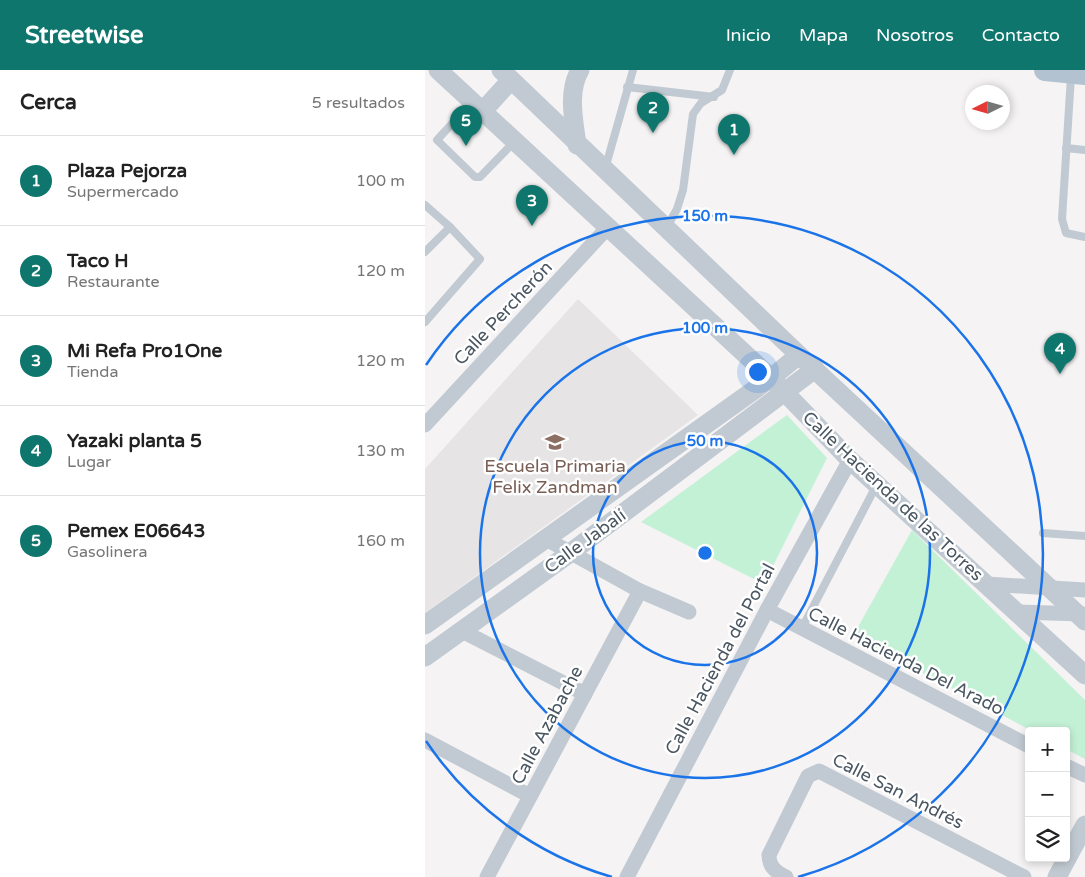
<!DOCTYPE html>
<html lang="es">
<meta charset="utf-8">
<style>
body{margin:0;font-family:"Varela Round",sans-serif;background:#f6f6f6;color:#222}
.controls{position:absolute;right:15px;bottom:15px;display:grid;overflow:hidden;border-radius:5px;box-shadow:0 2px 8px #0003}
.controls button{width:45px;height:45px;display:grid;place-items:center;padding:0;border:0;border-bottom:1px solid #e0e0e0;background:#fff;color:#222;font:25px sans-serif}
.compass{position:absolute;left:540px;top:15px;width:45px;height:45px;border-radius:50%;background:#fff;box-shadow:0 2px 8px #0003;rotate:265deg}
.you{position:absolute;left:332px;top:301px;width:18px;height:18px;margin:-12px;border:4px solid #fff;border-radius:50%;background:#1a73e8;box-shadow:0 0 0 8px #1a73e833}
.badge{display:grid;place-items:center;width:32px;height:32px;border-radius:50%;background:#0f766e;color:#fff;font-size:16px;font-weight:700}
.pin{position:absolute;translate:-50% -41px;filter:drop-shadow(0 1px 2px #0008)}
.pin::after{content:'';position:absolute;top:26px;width:18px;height:15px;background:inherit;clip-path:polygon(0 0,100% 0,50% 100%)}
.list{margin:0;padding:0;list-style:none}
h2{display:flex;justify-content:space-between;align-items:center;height:65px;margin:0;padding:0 20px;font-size:21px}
h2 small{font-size:16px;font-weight:400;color:#767676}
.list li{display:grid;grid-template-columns:32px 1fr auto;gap:15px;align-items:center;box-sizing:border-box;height:90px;padding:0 20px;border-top:1px solid #e0e0e0}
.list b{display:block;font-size:19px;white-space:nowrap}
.list p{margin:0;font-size:16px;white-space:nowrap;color:#767676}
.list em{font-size:16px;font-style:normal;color:#767676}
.icon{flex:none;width:28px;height:28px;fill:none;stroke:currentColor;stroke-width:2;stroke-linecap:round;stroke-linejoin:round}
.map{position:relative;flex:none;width:660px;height:807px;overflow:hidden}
header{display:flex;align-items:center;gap:30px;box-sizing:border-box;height:70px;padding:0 25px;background:#0f766e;color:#fff}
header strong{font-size:24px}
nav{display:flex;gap:28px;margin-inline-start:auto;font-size:18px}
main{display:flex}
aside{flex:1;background:#fff}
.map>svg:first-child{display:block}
</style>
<header>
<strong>Streetwise</strong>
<nav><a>Inicio</a><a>Mapa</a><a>Nosotros</a><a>Contacto</a></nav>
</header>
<main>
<aside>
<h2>Cerca<small>5 resultados</small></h2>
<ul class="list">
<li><span class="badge">1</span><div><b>Plaza Pejorza</b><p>Supermercado</p></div><em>100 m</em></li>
<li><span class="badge">2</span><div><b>Taco H</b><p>Restaurante</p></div><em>120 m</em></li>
<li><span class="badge">3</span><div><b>Mi Refa Pro1One</b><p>Tienda</p></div><em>120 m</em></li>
<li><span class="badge">4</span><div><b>Yazaki planta 5</b><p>Lugar</p></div><em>130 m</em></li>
<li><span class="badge">5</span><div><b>Pemex E06643</b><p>Gasolinera</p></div><em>160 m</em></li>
</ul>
</aside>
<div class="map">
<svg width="660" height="807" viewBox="0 0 660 807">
<rect width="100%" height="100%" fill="#f5f3f3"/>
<polygon fill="#e6e4e5" points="153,229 273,345 0,543 0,399"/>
<g fill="#c3f1d5">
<polygon points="362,345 402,388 339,514 216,452"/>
<polygon points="487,460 660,630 660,689 641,679 641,661 607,661 428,566"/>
</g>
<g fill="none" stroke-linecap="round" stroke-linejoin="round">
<g stroke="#c1cad2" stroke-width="8">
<polyline points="646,6 637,149 641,163 660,167"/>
<polyline points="202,17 289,27"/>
<polyline points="47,32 12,70 50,107 55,107 90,71"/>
<polyline points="641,78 660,80"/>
<polyline points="180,99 208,0"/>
<polyline points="0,135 25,157 55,189 0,252"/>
<polyline points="242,157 252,139 258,120 268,44 276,33 297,20 305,0"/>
<polyline points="0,182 25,157"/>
<polyline points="618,463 660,466"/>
<polyline points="377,558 451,416"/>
</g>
<g stroke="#c1cad2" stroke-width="15">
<polyline points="0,355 184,156"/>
<polyline points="121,469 215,521 264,542"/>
<polyline points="562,514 660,520"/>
<polyline points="342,540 604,676"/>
<polyline points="592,542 658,544"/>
<polyline points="37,561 160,624"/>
<polyline points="0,670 105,726"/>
<polyline points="641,696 660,705"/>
<polyline points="62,807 215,521"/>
<polyline points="202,807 342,540 425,390"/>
<path d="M361,807C351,802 344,797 344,785L383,706L394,701L599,807"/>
</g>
<g stroke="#c1cad2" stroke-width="19">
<polyline points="13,0 346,308 425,390 660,605"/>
<polyline points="76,0 374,285 660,551"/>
<polyline points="57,42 86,10"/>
<path d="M152,75C149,51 142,22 155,0"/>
<polyline points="0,555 346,308 374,285"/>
<polyline points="0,587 145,483 390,299"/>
<polyline points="632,807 660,755"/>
</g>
<polyline stroke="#b3c2d1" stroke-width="22" points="620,0 660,4"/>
</g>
<g fill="none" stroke="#1a73e8" stroke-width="2.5">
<circle cx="280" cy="483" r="112"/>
<circle cx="280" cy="483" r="225"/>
<path d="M187 807A337 337 0 0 1 1 671M1 295A337 337 0 1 1 373 807"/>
</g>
<defs>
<symbol id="school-bare" viewBox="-9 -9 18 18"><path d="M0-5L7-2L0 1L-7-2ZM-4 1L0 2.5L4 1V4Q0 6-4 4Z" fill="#8d6e63" stroke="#fff" stroke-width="2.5" paint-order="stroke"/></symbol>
</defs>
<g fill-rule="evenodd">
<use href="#school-bare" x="116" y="358" width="28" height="28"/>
</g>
<g text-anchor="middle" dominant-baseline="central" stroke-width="5" stroke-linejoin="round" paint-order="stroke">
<g font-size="18" fill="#4a5661" stroke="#fff">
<text transform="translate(78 243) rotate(-47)">Calle Percherón</text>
<text transform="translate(468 426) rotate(43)">Calle Hacienda de las Torres</text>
<text transform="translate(160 471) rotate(-36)">Calle Jabalí</text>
<text transform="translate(295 589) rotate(-62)">Calle Hacienda del Portal</text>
<text transform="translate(481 591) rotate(27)">Calle Hacienda Del Arado</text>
<text transform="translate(122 655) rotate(-62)">Calle Azabache</text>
<text transform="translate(473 721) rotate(27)">Calle San Andrés</text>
</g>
<g font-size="18" fill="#785e54" stroke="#fff">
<text x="130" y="396">Escuela Primaria<tspan x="130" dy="21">Felix Zandman</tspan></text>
</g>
</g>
<circle cx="280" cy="483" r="8" fill="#1a73e8" stroke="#fff" stroke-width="2.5"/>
<g font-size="15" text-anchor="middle" font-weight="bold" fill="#1a73e8" stroke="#fff" stroke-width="5" stroke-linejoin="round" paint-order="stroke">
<text x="280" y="151">150 m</text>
<text x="280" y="263">100 m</text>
<text x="280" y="376">50 m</text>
</g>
</svg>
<div class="controls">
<button>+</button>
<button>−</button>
<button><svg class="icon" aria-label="layers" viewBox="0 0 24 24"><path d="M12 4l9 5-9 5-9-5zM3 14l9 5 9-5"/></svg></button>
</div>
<svg class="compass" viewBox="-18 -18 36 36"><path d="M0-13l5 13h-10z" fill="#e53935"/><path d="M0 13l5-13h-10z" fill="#767676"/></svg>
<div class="you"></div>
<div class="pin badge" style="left:309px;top:85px">1</div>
<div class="pin badge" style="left:228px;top:63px">2</div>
<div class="pin badge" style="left:107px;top:156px">3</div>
<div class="pin badge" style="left:635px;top:304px">4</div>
<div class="pin badge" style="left:41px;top:76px">5</div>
</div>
</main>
